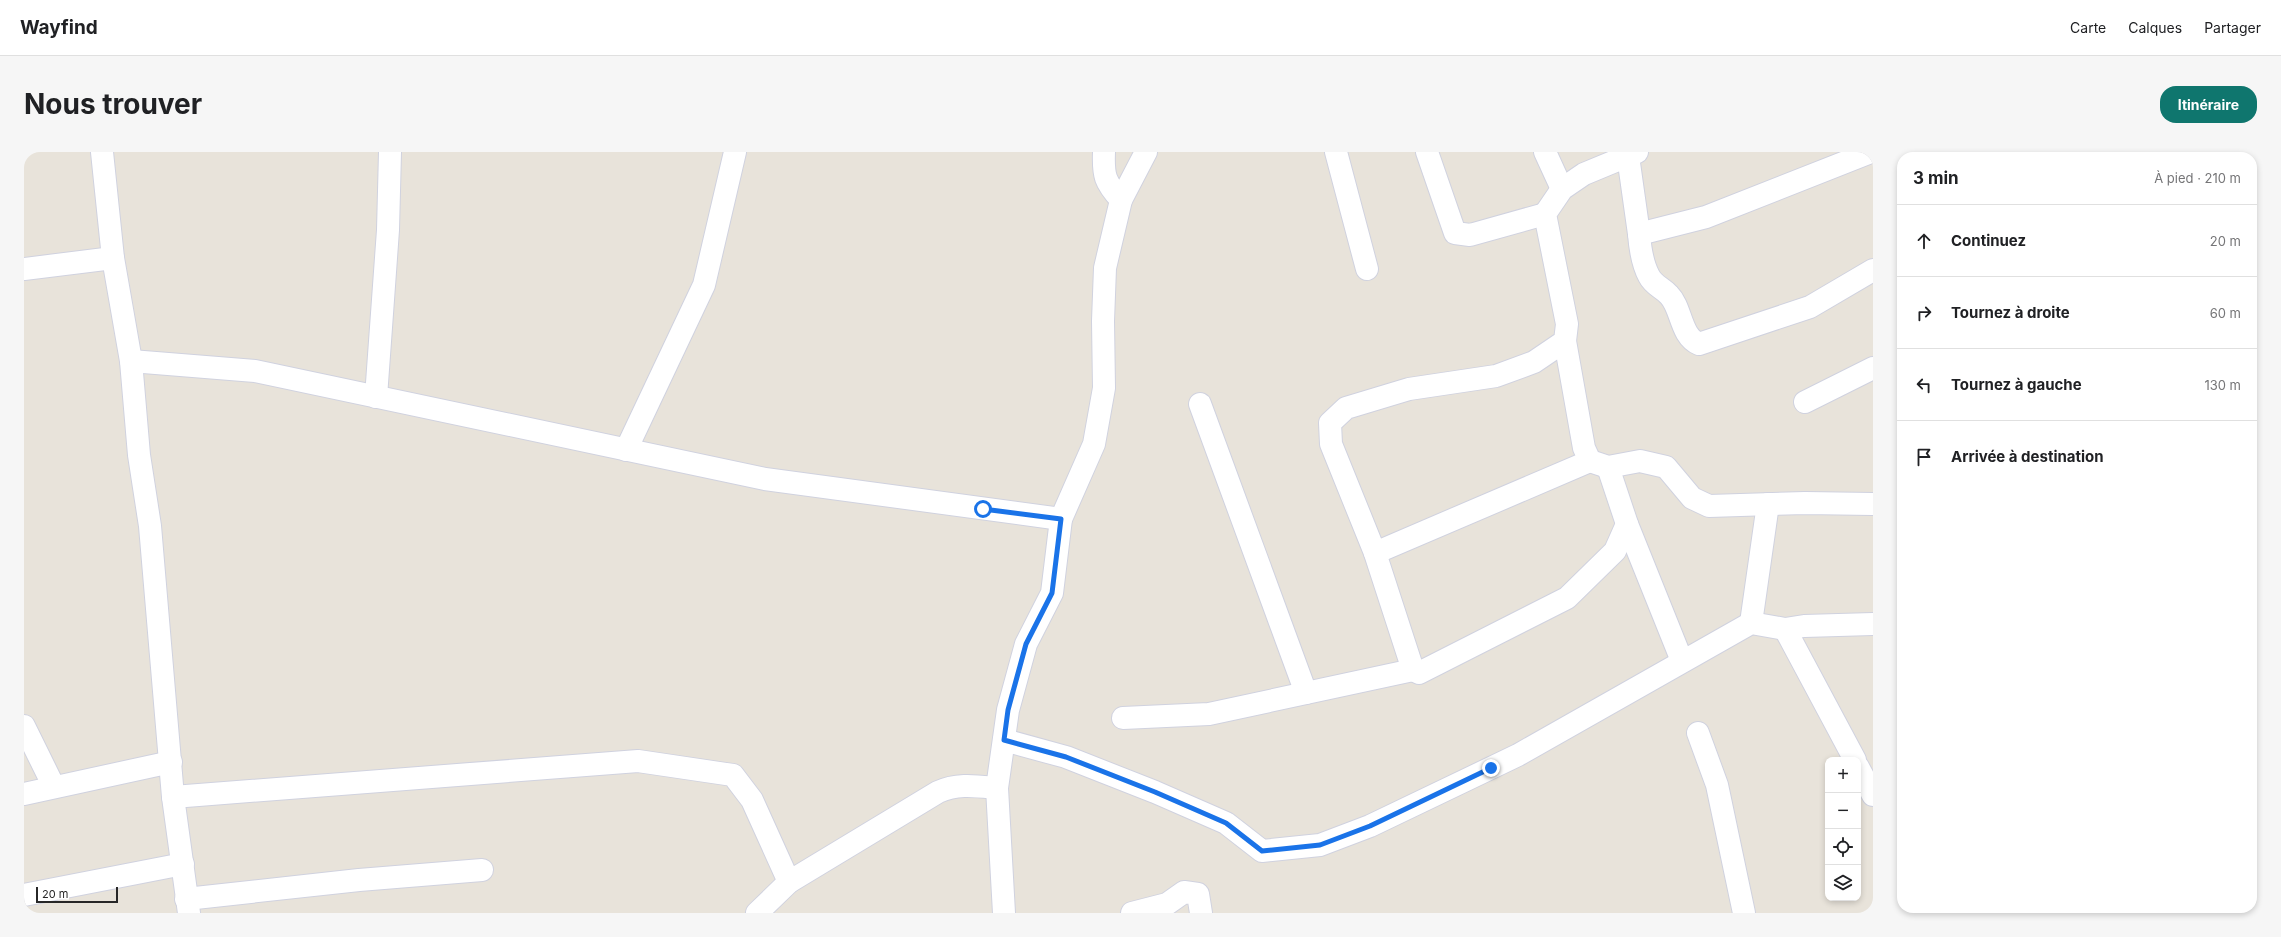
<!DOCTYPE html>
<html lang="fr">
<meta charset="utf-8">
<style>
body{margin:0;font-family:Inter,sans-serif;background:#f6f6f6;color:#202124}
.controls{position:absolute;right:12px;bottom:12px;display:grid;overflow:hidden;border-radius:8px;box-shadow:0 2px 6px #0003}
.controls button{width:36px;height:36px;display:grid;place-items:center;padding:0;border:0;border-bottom:1px solid #e0e0e0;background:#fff;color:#202124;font:20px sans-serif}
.scale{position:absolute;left:12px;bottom:10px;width:82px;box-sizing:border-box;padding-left:4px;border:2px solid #272727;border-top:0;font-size:11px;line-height:14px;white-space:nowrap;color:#272727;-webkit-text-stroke:3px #fff;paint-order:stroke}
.stop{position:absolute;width:12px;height:12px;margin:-9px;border:3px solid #1a73e8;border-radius:50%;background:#fff}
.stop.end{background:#1a73e8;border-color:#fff;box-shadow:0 1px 4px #0008}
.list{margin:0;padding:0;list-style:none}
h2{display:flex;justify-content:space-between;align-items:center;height:52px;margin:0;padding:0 16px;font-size:17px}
h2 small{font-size:13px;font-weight:400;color:#757577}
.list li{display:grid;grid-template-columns:26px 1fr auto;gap:12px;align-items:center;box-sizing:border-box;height:72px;padding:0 16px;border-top:1px solid #e0e0e0}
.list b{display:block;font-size:15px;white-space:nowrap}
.list em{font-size:13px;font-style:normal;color:#757577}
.icon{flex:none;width:22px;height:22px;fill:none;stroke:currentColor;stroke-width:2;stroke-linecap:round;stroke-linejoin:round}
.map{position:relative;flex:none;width:1849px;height:761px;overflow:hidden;border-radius:16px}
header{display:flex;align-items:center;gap:24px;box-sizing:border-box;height:56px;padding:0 20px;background:#fff;border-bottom:1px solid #e0e0e0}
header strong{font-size:19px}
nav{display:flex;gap:22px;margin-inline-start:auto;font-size:14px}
.intro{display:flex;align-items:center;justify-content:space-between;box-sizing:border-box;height:96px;padding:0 24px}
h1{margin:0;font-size:28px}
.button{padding:10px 18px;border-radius:16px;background:#0f766e;color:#fff;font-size:14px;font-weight:700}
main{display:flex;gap:24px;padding:0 24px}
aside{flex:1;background:#fff;border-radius:16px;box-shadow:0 2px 6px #0003}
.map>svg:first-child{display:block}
</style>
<header>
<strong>Wayfind</strong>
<nav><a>Carte</a><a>Calques</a><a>Partager</a></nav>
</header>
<div class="intro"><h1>Nous trouver</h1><a class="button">Itinéraire</a></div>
<main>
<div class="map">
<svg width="1849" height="761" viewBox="0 0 1849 761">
<rect width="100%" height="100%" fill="#e8e3da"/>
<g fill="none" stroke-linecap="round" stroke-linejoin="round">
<defs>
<g id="minor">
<polyline points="78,0 89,106 107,209 115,303 126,374 149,645 165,761"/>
<path d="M1080,0C1079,24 1081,30 1097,48"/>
<polyline points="1312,0 1343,117"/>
<polyline points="1403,0 1431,81 1446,83 1521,62"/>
<polyline points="1521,0 1538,37"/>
<polyline points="1604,4 1615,82 1682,65 1847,0"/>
<path d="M1615,82C1616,95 1619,113 1625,124C1630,134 1638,135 1645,143C1658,156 1656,184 1675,192L1786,155L1849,118"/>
<polyline points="0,117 89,106"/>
<polyline points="1541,189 1560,296 1566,309 1584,315 1616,309 1642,315 1668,346 1685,354 1781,351 1849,352"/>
<polyline points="107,209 231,219 741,327 1037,367"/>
<polyline points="352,245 364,78 366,0"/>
<polyline points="1781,250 1849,216"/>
<polyline points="1176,252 1282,541"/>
<polyline points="602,298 680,133 711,0"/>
<polyline points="1584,315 1603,372 1658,509"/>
<polyline points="1603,372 1591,399 1543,446 1395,521 1389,518 1351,401 1307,292 1306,271 1322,256 1385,237 1472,224 1510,210 1541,189 1543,172 1521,62 1538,37 1560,22 1613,0"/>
<polyline points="1351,401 1566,309"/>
<polyline points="1727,471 1744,352"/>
<polyline points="1761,477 1831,608"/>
<polyline points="1099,566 1185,562 1389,518"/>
<polyline points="0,574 30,635"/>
<polyline points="1674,581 1693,633 1720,761"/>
<polyline points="980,588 1042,605 1131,640 1202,671 1238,699 1296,693 1346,674 1494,603 1727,471 1761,477 1780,474 1849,472"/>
<polyline points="1834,615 1849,643"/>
<polyline points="0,642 147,610"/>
<polyline points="149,645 614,609 709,623 728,648 765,730"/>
<polyline points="0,743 159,712"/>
<polyline points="162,747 335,728 458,718"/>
<path d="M733,761L765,730L914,640C933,631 952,634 973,636"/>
<polyline points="980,761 973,636 984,558 1002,492 1028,441 1037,367 1070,292 1080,236 1079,169 1081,116 1097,48 1122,0"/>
<polyline points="1108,761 1143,752 1160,740 1174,742 1177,761"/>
</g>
</defs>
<use href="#minor" stroke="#d0d2df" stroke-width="24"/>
<use href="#minor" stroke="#fff" stroke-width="22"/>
</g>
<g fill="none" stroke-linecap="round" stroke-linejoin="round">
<polyline stroke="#1a73e8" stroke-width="5" points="959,357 1037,367 1028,441 1002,492 984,558 980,588 1042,605 1131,640 1202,671 1238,699 1296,693 1346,674 1467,616"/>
</g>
</svg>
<div class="controls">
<button>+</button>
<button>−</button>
<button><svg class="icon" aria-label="locate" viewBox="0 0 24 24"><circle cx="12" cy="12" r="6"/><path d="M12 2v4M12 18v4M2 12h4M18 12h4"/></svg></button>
<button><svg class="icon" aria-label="layers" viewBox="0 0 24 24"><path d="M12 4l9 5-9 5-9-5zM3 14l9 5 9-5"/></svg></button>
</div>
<div class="scale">20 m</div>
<div class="stop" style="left:959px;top:357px"></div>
<div class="stop end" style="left:1467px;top:616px"></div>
</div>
<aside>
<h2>3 min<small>À pied · 210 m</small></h2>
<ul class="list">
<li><svg class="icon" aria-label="ahead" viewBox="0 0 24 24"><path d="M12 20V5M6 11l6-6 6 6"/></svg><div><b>Continuez</b></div><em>20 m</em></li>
<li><svg class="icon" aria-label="right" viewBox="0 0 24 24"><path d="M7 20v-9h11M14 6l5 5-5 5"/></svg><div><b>Tournez à droite</b></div><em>60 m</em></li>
<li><svg class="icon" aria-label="left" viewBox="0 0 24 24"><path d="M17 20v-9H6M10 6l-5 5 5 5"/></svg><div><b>Tournez à gauche</b></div><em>130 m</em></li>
<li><svg class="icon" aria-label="arrive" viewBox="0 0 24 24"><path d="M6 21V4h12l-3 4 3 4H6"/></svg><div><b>Arrivée à destination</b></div></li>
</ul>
</aside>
</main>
